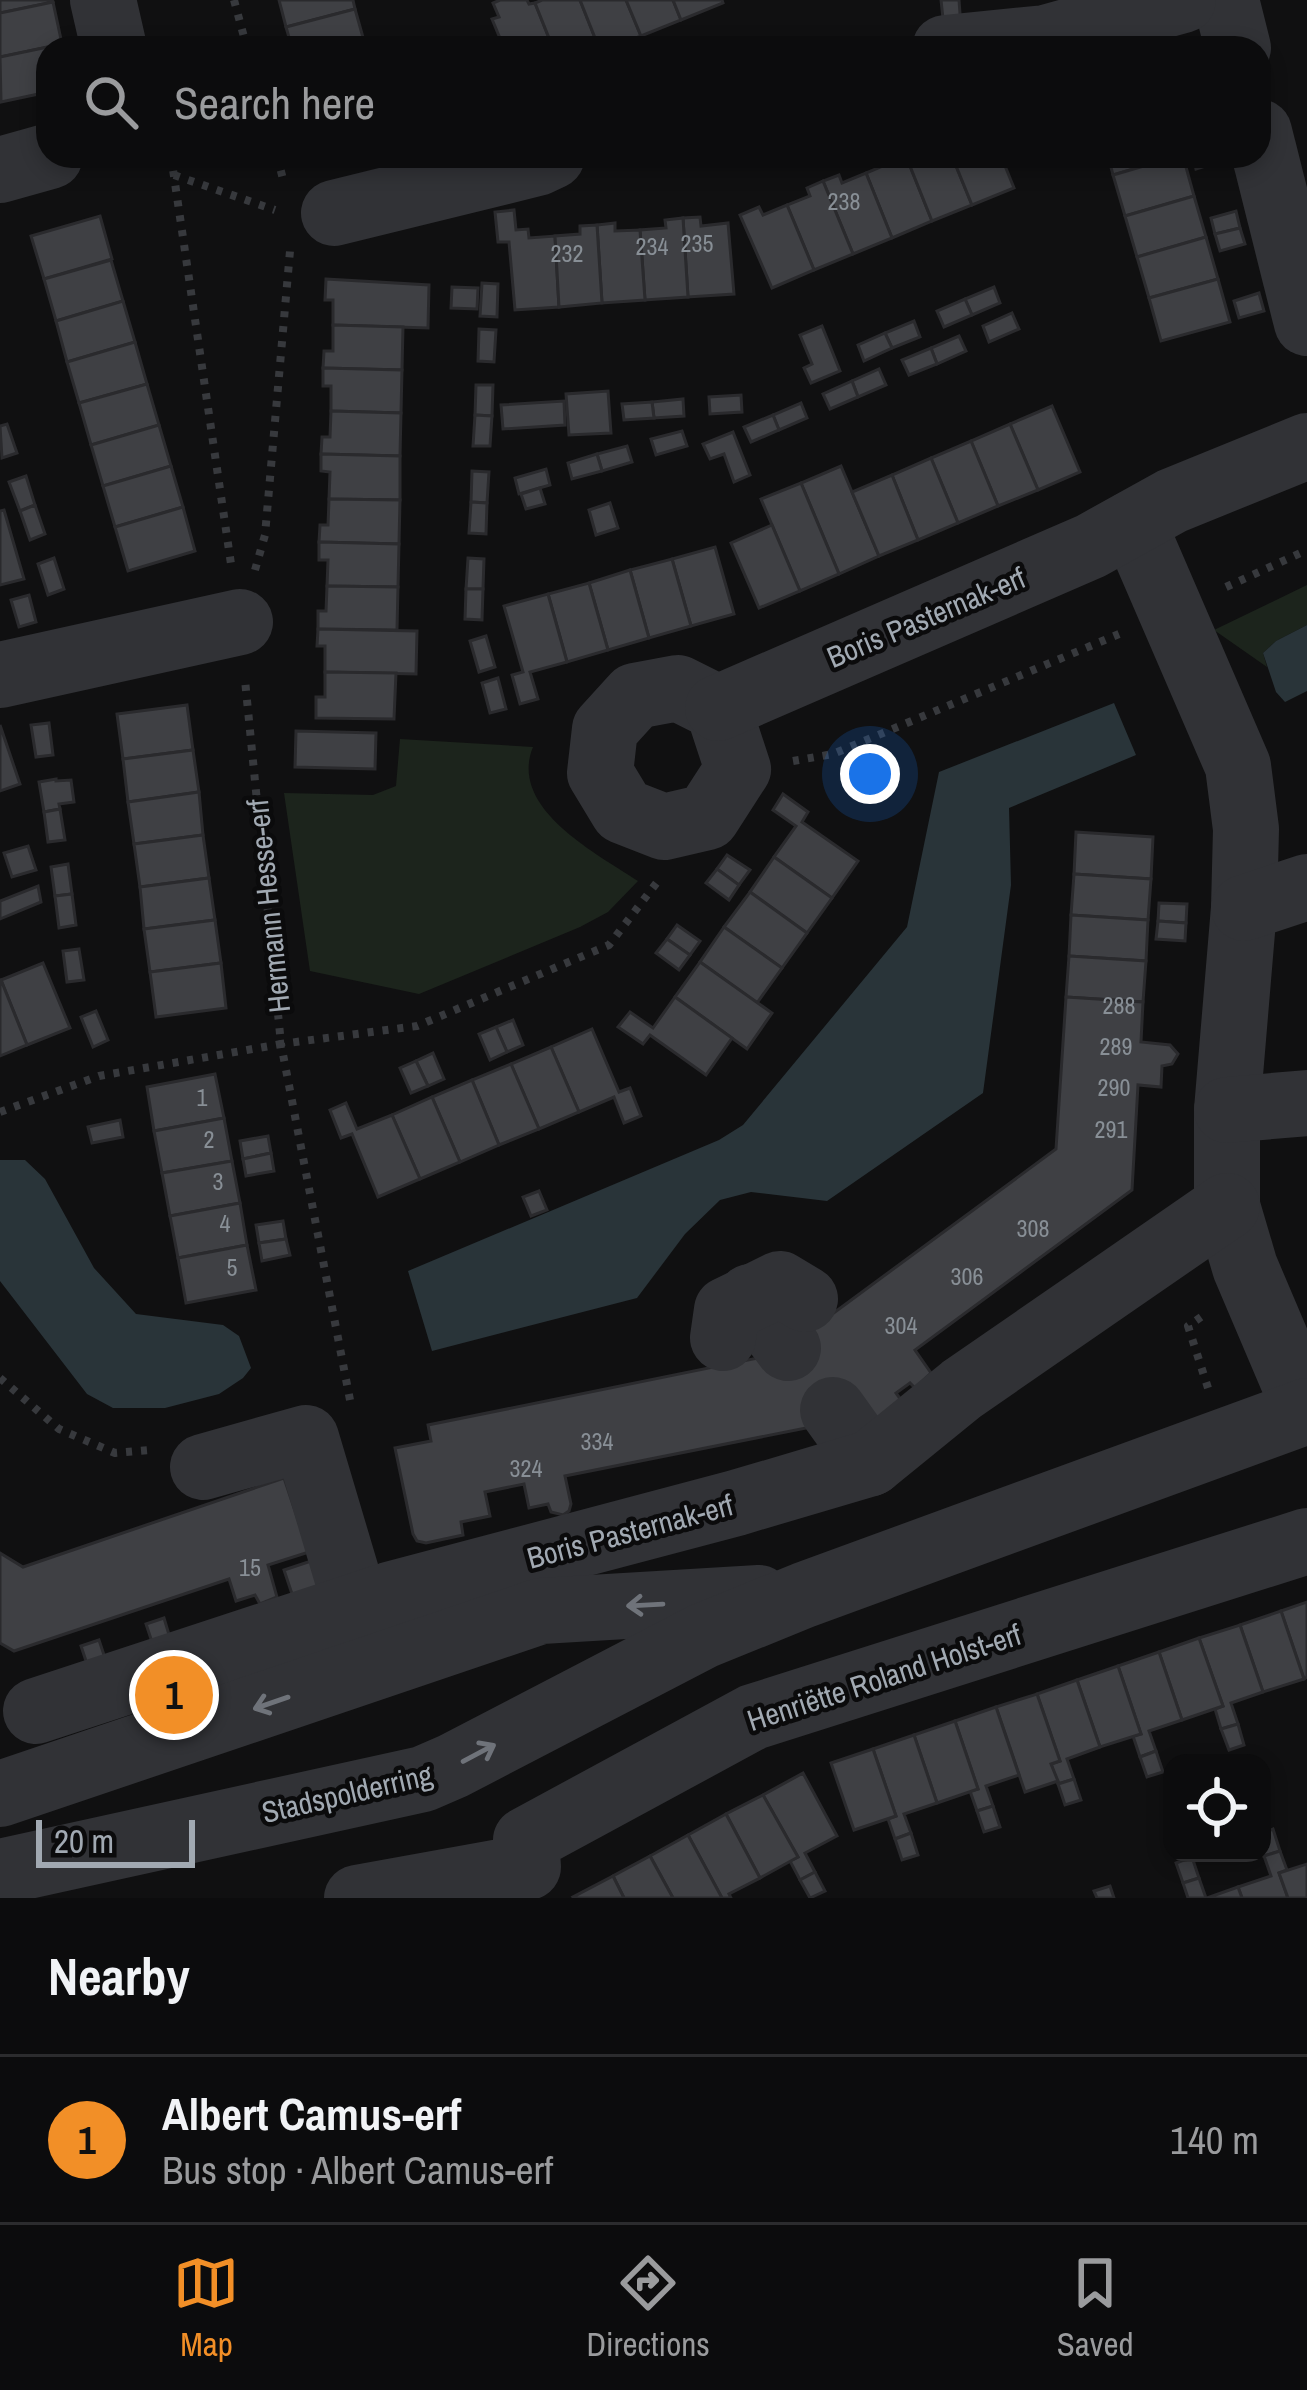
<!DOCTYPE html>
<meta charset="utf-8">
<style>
body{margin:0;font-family:"Archivo Narrow",sans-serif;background:#1a1a1b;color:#f1f3f6}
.controls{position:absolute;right:36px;bottom:36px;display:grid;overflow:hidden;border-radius:24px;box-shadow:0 6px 18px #0003}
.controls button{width:108px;height:108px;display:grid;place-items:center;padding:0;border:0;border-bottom:3px solid #2c2c2e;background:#0c0c0d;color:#f1f3f6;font:60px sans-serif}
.scale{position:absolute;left:36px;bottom:30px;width:159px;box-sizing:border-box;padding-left:12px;border:6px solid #a1a9b2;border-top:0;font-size:33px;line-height:42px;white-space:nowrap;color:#a1a9b2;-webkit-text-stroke:9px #0b0b0c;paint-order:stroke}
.you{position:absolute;left:870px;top:774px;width:42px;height:42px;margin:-30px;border:9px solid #fff;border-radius:50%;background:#1a73e8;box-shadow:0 0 0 18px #1a73e833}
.badge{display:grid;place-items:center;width:78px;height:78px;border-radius:50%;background:#f28f27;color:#111;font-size:39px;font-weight:700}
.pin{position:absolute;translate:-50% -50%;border:6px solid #fff;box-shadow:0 3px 12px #0006}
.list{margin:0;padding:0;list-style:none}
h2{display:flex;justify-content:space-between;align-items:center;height:156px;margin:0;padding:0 48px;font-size:51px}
h2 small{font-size:39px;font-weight:400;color:#9a9b9d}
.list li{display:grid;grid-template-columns:78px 1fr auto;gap:36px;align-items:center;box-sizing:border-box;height:168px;padding:0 48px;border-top:3px solid #2c2c2e}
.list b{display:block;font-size:45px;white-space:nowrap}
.list p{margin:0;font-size:39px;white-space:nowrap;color:#9a9b9d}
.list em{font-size:39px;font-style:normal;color:#9a9b9d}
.icon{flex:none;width:66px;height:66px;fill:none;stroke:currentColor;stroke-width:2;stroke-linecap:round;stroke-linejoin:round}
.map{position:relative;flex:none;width:1307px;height:1898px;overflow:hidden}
.search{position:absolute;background:#0c0c0d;box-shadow:0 6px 18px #0003;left:36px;right:36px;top:36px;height:132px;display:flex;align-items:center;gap:30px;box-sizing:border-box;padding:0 42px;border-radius:36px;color:#9a9b9d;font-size:45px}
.sheet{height:324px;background:#0c0c0d}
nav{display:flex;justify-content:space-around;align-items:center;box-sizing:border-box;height:168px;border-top:3px solid #2c2c2e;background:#0c0c0d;font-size:33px;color:#9a9b9d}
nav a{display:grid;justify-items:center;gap:6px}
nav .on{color:#f28f27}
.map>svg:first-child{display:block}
</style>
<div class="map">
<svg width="1307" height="1898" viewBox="0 0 1307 1898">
<rect width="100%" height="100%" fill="#101011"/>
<g fill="#1c241c">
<polygon points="1307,585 1307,625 1276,641 1263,653 1267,667 1214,630"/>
<path d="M400,739L533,747C508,808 596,853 638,881L608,912L580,927L419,994L310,971L284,793L373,795L396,786Z"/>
</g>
<g fill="#293439">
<polygon points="1307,625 1307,691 1285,702 1276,692 1263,653 1276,641"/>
<polygon points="1114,703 1136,755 1009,808 1011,885 983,1093 827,1201 751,1192 720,1200 685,1234 637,1298 432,1351 408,1271 719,1140 743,1125 907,927 939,772"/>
<polygon points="0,1160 25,1160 45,1179 94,1268 136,1314 223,1325 239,1336 251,1368 243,1378 219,1394 165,1408 113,1408 87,1394 0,1281"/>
</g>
<g fill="#3f4044" stroke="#2a2a2d" stroke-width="3">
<polygon points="0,0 52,0 53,2 0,13"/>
<polygon points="279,0 353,0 355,9 286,27"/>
<polygon points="500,0 527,0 529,4 535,3 553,48 504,48 492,19 499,17 493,3"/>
<polygon points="542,0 580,0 599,48 553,48 535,3"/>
<polygon points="580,0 626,0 641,36 611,48 599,48"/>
<polygon points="626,0 673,0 681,20 641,36"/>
<polygon points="673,0 722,0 723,3 681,20"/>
<polygon points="941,0 959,0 961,27 944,28"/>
<polygon points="53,2 62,44 0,57 0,13"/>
<polygon points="355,9 366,48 292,48 286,27"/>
<polygon points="62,44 63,48 48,48 48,92 1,102 0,57"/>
<polygon points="887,156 906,156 932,221 892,238 866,173 890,163"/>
<polygon points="906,156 952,156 972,205 932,221"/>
<polygon points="952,156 1001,156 1014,188 972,205"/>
<polygon points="1108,156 1178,156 1113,175"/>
<polygon points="1178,156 1183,156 1194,196 1125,216 1113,175"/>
<polygon points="1193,156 1220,156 1221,161 1196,169"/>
<polygon points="866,173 892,238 853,254 823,181 839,175 842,183"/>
<polygon points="823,181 853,254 814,270 787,205 810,196 807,188"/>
<polygon points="1194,196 1206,237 1137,257 1125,216"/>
<polygon points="787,205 814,270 772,288 740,215 759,207 763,215"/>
<polygon points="514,210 516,230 528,229 529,238 555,236 559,307 515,310 509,242 498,242 495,212"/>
<polygon points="1236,211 1240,228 1215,234 1211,218"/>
<polygon points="100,216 112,259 44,279 31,236"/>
<polygon points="700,217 701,226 728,223 734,294 688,297 683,218"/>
<polygon points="683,218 688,297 645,300 640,230 666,228 665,220"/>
<polygon points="615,223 615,231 640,230 645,300 602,303 597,225"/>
<polygon points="597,225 602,303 559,307 555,236 580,234 580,226"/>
<polygon points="1240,228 1245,244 1220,251 1215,234"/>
<polygon points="1206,237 1218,279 1149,298 1137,257"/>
<polygon points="111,260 123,301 56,321 44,279"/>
<polygon points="326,279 429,285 428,328 333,325 333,300 325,300"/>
<polygon points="1218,279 1230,322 1161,341 1149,298"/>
<polygon points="482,283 498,284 497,317 480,316"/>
<polygon points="452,287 478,288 477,309 451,308"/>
<polygon points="994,287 1000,303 972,315 965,299"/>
<polygon points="1259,293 1264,311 1239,318 1234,301"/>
<polygon points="965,299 972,315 944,327 937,311"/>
<polygon points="123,301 135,342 67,362 56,321"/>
<polygon points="1012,313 1019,329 989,342 983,326"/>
<polygon points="914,321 920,337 892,348 885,333"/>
<polygon points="333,325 403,327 402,370 323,368 324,351 333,351"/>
<polygon points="822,326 840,371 811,383 804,368 812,364 800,335"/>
<polygon points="479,329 496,330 494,362 478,361"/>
<polygon points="885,333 892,348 864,361 858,345"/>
<polygon points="959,336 966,351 937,364 931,348"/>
<polygon points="135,342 147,384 79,403 67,362"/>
<polygon points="931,348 937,364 909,375 902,360"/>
<polygon points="323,368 402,370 401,413 331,411 331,386 323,386"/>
<polygon points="879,369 886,385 858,397 852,381"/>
<polygon points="852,381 858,397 830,409 823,394"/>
<polygon points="147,384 159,425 91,445 79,403"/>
<polygon points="476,385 493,385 492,416 475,415"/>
<polygon points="608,391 611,433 569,435 566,394"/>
<polygon points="741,395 742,412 710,414 709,397"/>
<polygon points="683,399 684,416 654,418 652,402"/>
<polygon points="564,401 565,425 503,429 501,405"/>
<polygon points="652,402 654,418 624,420 622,404"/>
<polygon points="801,403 807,418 779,430 773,415"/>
<polygon points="1052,406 1080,472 1038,490 1010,424"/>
<polygon points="331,411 401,413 400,456 321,454 322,437 330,437"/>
<polygon points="475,415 492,416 490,446 473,446"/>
<polygon points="773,415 779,430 751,442 744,427"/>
<polygon points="7,424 17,453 2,458 0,426"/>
<polygon points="1010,424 1038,490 998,506 971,441"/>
<polygon points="159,425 171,466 103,486 91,445"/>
<polygon points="682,431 687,446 656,455 651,439"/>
<polygon points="733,432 750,475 734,482 724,454 710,459 703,444"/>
<polygon points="971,441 998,506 958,523 931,458"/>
<polygon points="627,446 632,462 602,471 597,454"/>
<polygon points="321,454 400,456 400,500 329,499 330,472 321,471"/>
<polygon points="597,454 602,471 572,479 568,463"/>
<polygon points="931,458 958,523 918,540 892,475"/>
<polygon points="171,466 183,507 115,527 103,486"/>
<polygon points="841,466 879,556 839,574 801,483"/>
<polygon points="546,469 550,485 519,494 515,478"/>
<polygon points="472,471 489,472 487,503 471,502"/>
<polygon points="892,475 918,540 879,556 852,492"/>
<polygon points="26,476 35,505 20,511 9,482"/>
<polygon points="801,483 839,574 800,591 761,499"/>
<polygon points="540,488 545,504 526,509 521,494"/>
<polygon points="329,499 400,500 399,544 319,542 320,525 328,525"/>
<polygon points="471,502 487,503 486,534 469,533"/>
<polygon points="610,503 618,528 596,535 589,510"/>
<polygon points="35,505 45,534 30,540 20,511"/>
<polygon points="183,507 195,551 128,571 115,527"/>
<polygon points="4,510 24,579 0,585 0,511"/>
<polygon points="772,525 800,591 759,608 731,543"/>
<polygon points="319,542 399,544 398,587 327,586 328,560 319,560"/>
<polygon points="715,547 734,614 691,626 672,559"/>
<polygon points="54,558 64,589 48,595 38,564"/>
<polygon points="468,558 484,559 483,589 466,589"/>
<polygon points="672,559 691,626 649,638 630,570"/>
<polygon points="630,570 649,638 608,650 589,583"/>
<polygon points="589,583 608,650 567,662 548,594"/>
<polygon points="327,586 398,587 397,630 318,629 318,611 326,611"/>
<polygon points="466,589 483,589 482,620 465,619"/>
<polygon points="548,594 567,662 530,672 538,699 520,704 512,675 523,672 504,606"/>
<polygon points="29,595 36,622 19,627 11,600"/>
<polygon points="318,629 417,631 416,674 325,672 325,646 317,646"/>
<polygon points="486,636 495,667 479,672 470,641"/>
<polygon points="325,672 396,673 394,719 316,718 316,697 325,697"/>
<polygon points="498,678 506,709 490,713 482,683"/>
<polygon points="187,705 193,750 123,759 117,714"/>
<polygon points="49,723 53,755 36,757 31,725"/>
<polygon points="0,725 20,784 0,791"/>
<polygon points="296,731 376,733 375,769 295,767"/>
<polygon points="193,750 199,792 128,802 123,759"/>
<polygon points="56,779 56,781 71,780 74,802 59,804 60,809 44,812 39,782"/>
<polygon points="199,792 203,835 134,844 128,802"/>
<polygon points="783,794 808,812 802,822 858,861 832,898 774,857 796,826 773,810"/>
<polygon points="60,809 65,840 48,842 44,812"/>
<polygon points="1076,832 1153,837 1151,879 1074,874"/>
<polygon points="203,835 209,878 140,887 134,844"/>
<polygon points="28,846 36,870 12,877 4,853"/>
<polygon points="727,855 750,870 739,885 717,869"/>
<polygon points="774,857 832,898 807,933 750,892"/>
<polygon points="68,864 72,894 55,896 51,867"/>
<polygon points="717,869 739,885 729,900 706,883"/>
<polygon points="1074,874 1151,879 1148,920 1071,915"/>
<polygon points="209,878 215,920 144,929 140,887"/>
<polygon points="38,886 41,902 0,919 0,901"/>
<polygon points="750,892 807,933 782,968 724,927"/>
<polygon points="72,894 76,925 59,928 55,896"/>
<polygon points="1159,903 1187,904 1186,923 1158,921"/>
<polygon points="1071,915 1148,920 1146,961 1069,956"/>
<polygon points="215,920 221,963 150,972 144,929"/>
<polygon points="1158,921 1186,923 1185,941 1156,939"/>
<polygon points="677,925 700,941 690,955 667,939"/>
<polygon points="724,927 782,968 757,1003 700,962"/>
<polygon points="667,939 690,955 679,970 656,953"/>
<polygon points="79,949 84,980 67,982 63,951"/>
<polygon points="1069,956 1146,961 1143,1002 1066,997"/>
<polygon points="700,962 772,1013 747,1049 675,997"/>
<polygon points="43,963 70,1028 27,1045 1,980"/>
<polygon points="221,963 226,1008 156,1017 150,972"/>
<polygon points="1,980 27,1045 0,1056 0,980"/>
<polygon points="675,997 732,1038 706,1075 650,1035 643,1044 618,1027 630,1012 653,1028"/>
<polygon points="1066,997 1143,1002 1141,1042 1170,1045 1178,1054 1172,1064 1162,1066 1161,1087 1138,1085 1132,1190 915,1350 931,1373 915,1388 910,1383 896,1393 904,1404 870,1425 811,1427 565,1476 571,1504 569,1511 563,1515 551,1512 548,1504 529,1508 524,1484 485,1492 490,1516 461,1522 463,1535 426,1543 417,1541 413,1534 395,1448 431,1441 428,1425 778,1354 1056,1149"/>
<polygon points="96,1011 108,1040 93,1047 81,1017"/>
<polygon points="513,1020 523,1045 507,1052 496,1027"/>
<polygon points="496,1027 507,1052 490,1060 479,1034"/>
<polygon points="592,1029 619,1092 630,1088 641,1116 624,1123 614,1097 579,1112 551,1047"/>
<polygon points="551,1047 579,1112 539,1129 511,1064"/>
<polygon points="433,1053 444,1079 428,1086 416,1061"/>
<polygon points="416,1061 428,1086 411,1093 400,1068"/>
<polygon points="511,1064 539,1129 499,1145 472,1080"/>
<polygon points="215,1074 224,1118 154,1131 147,1087"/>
<polygon points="472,1080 499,1145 460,1162 432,1097"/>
<polygon points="432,1097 460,1162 420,1179 392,1115"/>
<polygon points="346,1103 357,1129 392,1115 420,1179 378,1197 352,1134 341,1138 330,1110"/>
<polygon points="224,1118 232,1161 162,1173 154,1131"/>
<polygon points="120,1120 123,1137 92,1143 88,1127"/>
<polygon points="268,1136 271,1153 243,1159 240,1141"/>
<polygon points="271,1153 274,1171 246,1176 243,1159"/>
<polygon points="232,1161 240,1203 170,1216 162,1173"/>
<polygon points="539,1191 547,1210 531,1216 523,1197"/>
<polygon points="240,1203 247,1245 178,1258 170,1216"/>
<polygon points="283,1221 286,1239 259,1243 256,1225"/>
<polygon points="286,1239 290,1255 262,1261 259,1243"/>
<polygon points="247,1245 256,1290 186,1303 178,1258"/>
<polygon points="284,1478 309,1552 268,1565 277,1597 260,1604 255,1595 236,1601 229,1579 14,1651 0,1643 0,1553 23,1567"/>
<polygon points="329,1555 330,1584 293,1597 284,1570"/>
<polygon points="1307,1602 1307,1677 1304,1679 1281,1611"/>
<polygon points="1281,1611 1304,1679 1263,1692 1240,1625"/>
<polygon points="164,1618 173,1648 156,1654 146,1624"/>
<polygon points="1240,1625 1263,1692 1231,1703 1238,1724 1221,1729 1215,1709 1223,1706 1199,1638"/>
<polygon points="1199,1638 1223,1706 1182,1720 1159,1652"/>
<polygon points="99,1640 109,1670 91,1676 81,1646"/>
<polygon points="1159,1652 1182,1720 1149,1731 1156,1751 1140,1757 1133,1736 1141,1734 1118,1666"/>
<polygon points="1118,1666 1141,1734 1100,1747 1077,1680"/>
<polygon points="1077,1680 1100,1747 1067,1759 1074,1779 1058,1784 1051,1764 1060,1761 1037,1694"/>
<polygon points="1037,1694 1060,1761 1051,1764 1058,1781 1025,1792 996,1707"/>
<polygon points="996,1707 1019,1775 986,1786 993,1806 977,1811 970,1791 978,1789 955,1721"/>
<polygon points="955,1721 978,1789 937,1803 914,1735"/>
<polygon points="1238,1724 1244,1745 1229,1750 1221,1729"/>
<polygon points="914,1735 937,1803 904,1814 911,1833 895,1839 888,1819 896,1816 873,1749"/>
<polygon points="873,1749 896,1816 854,1830 831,1763"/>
<polygon points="1156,1751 1163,1772 1147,1777 1140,1757"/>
<polygon points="803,1773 837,1836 805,1853 815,1872 800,1880 790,1861 798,1857 763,1795"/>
<polygon points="1074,1779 1081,1800 1065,1805 1058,1784"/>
<polygon points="763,1795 798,1857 760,1878 726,1814"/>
<polygon points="993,1806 1000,1827 984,1832 977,1811"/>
<polygon points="726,1814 760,1878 729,1894 731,1898 722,1898 688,1835"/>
<polygon points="1273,1829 1280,1851 1264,1856 1262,1834"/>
<polygon points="911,1833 918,1855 902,1860 895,1839"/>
<polygon points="688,1835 722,1898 673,1898 650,1856"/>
<polygon points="1280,1851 1287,1870 1279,1873 1288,1898 1242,1898 1238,1887 1271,1876 1264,1856"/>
<polygon points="650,1856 673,1898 624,1898 613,1876"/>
<polygon points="1192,1857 1199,1878 1183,1883 1176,1863"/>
<polygon points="1307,1864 1307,1898 1288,1898 1279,1873"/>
<polygon points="815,1872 825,1891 810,1898 800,1880"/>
<polygon points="613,1876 624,1898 574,1898 573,1897"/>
<polygon points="1199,1878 1206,1898 1188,1898 1183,1883"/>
<polygon points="1110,1886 1114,1898 1097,1898 1094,1891"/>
<polygon points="1238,1887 1242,1898 1207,1898"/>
</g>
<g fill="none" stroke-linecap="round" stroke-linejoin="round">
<g stroke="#37393d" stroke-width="8" stroke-dasharray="6 9" stroke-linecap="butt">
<polyline points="234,0 247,48"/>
<polyline points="171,156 231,564"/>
<polyline points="277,156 284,183"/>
<polyline points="174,175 275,210"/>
<polyline points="255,570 265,535 290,251"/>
<polyline points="1226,587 1307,550"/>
<polyline points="793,761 833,754 1119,634"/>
<polyline points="0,1112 99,1076 281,1044 245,680"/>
<polyline points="1201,1317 1188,1326 1208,1388"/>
<polyline points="0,1378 59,1429 115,1453 149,1450"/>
<polyline points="350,1400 281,1044 417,1026 609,945 658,881"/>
</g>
<g stroke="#313236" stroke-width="66">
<polyline points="103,0 114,48"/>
<polyline points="1226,0 1238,48"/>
<polyline points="945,48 1045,38 1183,0"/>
<polyline points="1259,132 1307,323"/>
<polyline points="0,170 50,156"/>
<polyline points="334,213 537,163 552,156"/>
<polyline points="1133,523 1238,766 1246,829 1244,908 1227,1110 1227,1206 1245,1267 1307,1413"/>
<polyline points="0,675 240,622"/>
<polygon points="678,688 718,708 738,769 707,817 664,827 623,811 600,773 605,729 635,696"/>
<polyline points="718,708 1091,546 1172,501 1307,446"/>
<polyline points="1244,908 1307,887"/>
<polyline points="1227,1110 1307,1103"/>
<polyline points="750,1297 788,1348"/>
<polyline points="723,1338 727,1310 780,1284 805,1299"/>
<polyline points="833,1410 871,1463"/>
<polyline points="203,1467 306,1438 356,1606"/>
<polyline points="36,1711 389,1595 736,1503 871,1463 962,1389 1227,1206"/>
<polyline points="0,1794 541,1611 759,1598"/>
<polyline points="0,1872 423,1779 453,1766 703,1636 804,1595 1307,1411"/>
<polyline points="357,1898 528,1867 526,1840 753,1717 1307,1541"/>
</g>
</g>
<defs><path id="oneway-shaft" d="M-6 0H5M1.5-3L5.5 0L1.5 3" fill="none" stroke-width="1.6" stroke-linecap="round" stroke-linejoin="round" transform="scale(3)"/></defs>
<g stroke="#6f737a">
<use href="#oneway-shaft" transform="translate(645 1605) rotate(177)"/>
<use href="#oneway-shaft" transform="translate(271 1703) rotate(161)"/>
<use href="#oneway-shaft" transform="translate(479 1753) rotate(-28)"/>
</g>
<g text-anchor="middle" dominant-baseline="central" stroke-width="9" stroke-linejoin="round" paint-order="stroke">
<g font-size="24" fill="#888f96">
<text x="844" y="201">238</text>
<text x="697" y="243">235</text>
<text x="652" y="246">234</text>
<text x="567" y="253">232</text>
<text x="1119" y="1005">288</text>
<text x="1116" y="1046">289</text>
<text x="1114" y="1087">290</text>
<text x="202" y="1097">1</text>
<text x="1111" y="1129">291</text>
<text x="209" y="1139">2</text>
<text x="218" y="1181">3</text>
<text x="225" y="1223">4</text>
<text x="1033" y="1228">308</text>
<text x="232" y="1267">5</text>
<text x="967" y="1276">306</text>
<text x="901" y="1325">304</text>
<text x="597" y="1441">334</text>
<text x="526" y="1468">324</text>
<text x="250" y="1567">15</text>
</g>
<g font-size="30" fill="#a1a9b2" stroke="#0b0b0c">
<text transform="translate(926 617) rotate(-23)">Boris Pasternak-erf</text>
<text transform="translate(268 906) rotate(-96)">Hermann Hesse-erf</text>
<text transform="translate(630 1531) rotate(-15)">Boris Pasternak-erf</text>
<text transform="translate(884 1677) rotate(-18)">Henriëtte Roland Holst-erf</text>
<text transform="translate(347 1793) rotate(-13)">Stadspolderring</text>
</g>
</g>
</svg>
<div class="controls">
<button><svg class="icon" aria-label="locate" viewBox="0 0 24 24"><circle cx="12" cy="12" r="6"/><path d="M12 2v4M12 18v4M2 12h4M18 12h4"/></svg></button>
</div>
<div class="scale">20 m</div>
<div class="you"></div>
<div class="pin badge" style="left:174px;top:1695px">1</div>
<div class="search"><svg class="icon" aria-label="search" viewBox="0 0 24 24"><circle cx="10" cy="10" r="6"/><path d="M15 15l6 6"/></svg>Search here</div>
</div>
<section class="sheet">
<h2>Nearby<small></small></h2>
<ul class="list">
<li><span class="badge">1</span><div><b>Albert Camus-erf</b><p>Bus stop · Albert Camus-erf</p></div><em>140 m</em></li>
</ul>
</section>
<nav>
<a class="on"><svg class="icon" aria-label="map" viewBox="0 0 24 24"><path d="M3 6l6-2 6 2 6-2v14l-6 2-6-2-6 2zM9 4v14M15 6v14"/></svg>Map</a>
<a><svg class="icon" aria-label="directions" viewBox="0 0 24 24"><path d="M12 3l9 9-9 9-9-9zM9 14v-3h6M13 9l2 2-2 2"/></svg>Directions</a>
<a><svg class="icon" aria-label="saved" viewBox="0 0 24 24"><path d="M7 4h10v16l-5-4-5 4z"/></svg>Saved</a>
</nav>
